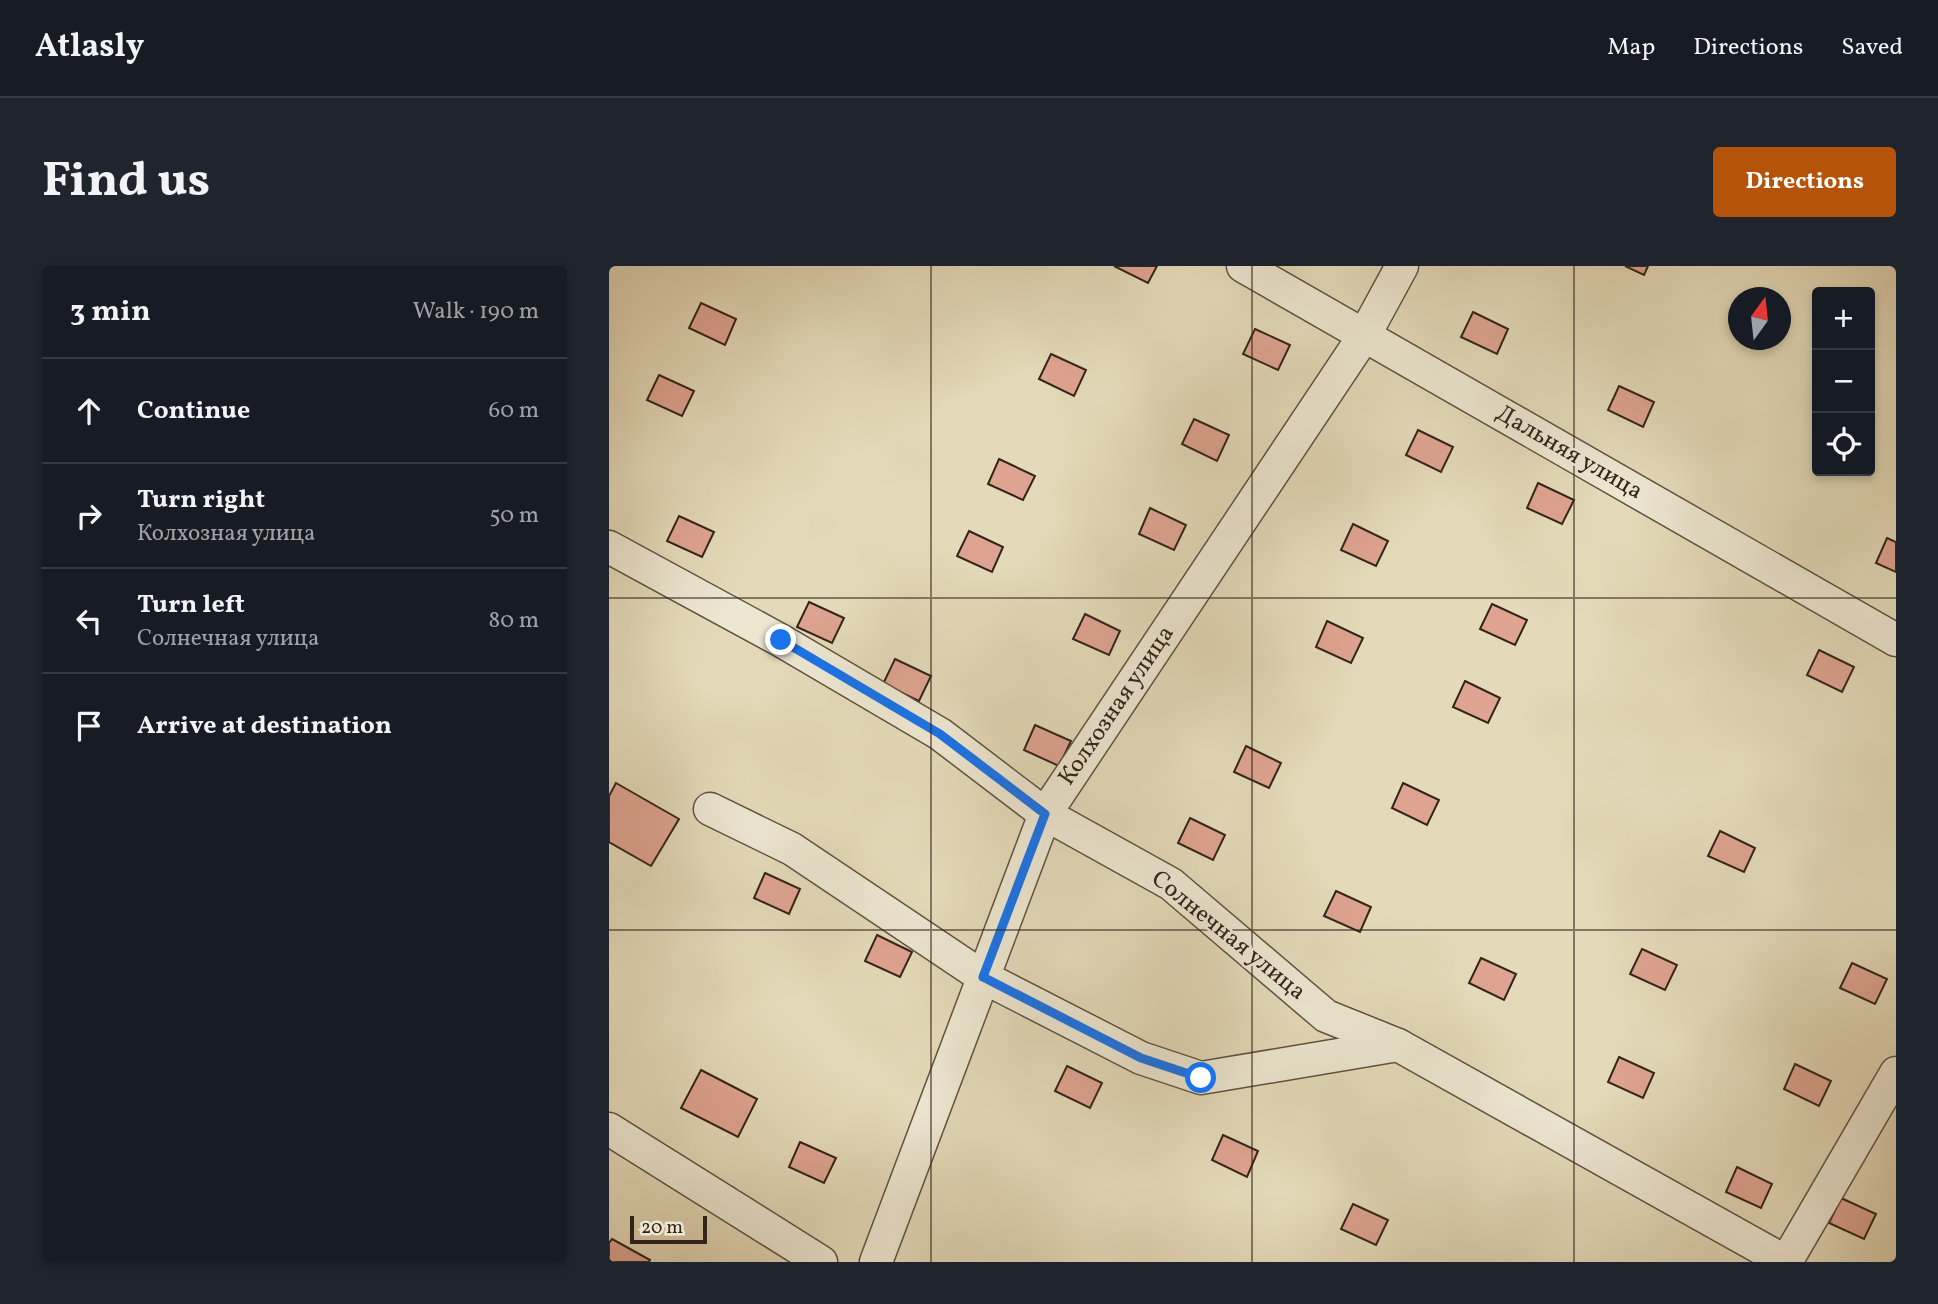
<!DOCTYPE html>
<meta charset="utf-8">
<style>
body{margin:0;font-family:Vollkorn,serif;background:#20242c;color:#f1f3f6}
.controls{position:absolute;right:21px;top:21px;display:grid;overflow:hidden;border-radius:7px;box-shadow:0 4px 10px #0003}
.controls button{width:63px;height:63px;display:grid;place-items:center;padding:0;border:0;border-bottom:2px solid #363941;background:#171b24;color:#f1f3f6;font:35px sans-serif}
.compass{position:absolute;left:1119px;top:21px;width:63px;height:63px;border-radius:50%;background:#171b24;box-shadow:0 4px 10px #0003;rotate:15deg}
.scale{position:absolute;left:21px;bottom:18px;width:77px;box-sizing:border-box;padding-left:7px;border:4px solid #33241a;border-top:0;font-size:19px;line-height:24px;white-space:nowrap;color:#33241a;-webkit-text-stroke:5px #ede7d2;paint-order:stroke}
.stop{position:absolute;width:21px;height:21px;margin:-16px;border:5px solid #1a73e8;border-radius:50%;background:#fff}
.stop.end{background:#1a73e8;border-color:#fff;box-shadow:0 2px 7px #0008}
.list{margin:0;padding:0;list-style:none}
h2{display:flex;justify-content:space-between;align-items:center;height:91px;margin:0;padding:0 28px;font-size:30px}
h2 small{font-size:23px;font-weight:400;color:#9ea1a6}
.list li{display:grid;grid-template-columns:46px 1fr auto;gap:21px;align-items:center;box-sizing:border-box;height:105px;padding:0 28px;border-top:2px solid #363941}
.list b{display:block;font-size:26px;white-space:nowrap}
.list p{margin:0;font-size:23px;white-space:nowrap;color:#9ea1a6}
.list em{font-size:23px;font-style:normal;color:#9ea1a6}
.icon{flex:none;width:38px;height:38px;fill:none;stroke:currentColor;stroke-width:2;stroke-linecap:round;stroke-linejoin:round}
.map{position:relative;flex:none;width:1287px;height:996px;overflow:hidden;border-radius:7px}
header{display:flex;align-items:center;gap:42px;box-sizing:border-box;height:98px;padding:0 35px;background:#171b24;border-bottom:2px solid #363941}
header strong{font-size:33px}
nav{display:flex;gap:38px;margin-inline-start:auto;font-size:24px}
.intro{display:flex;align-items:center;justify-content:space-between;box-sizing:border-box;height:168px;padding:0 42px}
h1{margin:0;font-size:49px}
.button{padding:18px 32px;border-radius:7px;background:#b45309;color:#fff;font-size:24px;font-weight:700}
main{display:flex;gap:42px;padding:0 42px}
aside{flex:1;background:#171b24;border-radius:7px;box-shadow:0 4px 10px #0003}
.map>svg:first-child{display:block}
</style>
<header>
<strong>Atlasly</strong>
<nav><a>Map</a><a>Directions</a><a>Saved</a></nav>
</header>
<div class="intro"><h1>Find us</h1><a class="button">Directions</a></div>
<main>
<aside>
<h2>3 min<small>Walk · 190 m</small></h2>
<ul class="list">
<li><svg class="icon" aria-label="ahead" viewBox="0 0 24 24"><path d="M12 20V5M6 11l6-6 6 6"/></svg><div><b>Continue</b></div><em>60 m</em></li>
<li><svg class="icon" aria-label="right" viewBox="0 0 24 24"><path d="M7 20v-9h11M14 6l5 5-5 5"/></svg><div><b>Turn right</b><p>Колхозная улица</p></div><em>50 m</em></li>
<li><svg class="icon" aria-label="left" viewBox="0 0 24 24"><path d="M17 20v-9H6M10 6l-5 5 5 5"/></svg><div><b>Turn left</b><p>Солнечная улица</p></div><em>80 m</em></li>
<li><svg class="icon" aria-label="arrive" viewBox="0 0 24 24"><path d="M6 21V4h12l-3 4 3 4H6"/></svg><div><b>Arrive at destination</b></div></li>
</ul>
</aside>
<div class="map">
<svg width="1287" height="996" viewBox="0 0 1287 996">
<rect width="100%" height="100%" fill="#e4dab9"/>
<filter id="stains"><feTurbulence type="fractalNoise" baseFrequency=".00286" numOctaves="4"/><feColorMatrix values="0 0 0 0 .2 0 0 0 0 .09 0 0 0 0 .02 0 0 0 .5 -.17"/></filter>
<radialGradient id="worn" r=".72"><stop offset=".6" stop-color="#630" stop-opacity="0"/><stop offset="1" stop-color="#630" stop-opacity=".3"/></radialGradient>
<g fill="#dfa491" stroke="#33241a" stroke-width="2">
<polygon points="505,0 548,0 539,17"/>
<polygon points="1016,0 1039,0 1035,9"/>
<polygon points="92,37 127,53 116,79 80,62"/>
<polygon points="864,46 899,63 888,88 852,71"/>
<polygon points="646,63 681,79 669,104 634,88"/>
<polygon points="442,88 477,104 465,130 430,113"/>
<polygon points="50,109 85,125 73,150 38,134"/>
<polygon points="1010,120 1045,136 1034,161 999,144"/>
<polygon points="585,153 620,169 608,195 573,178"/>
<polygon points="809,164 844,181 832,206 797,189"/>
<polygon points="390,193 426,210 414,234 379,218"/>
<polygon points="929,217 965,234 953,258 918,242"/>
<polygon points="541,242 577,259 565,284 530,268"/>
<polygon points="70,250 105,266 93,291 58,275"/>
<polygon points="744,258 779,275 767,300 732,284"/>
<polygon points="360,265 394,281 383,306 348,290"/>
<polygon points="1278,272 1287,276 1287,306 1267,297"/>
<polygon points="200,336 235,352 223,377 188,361"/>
<polygon points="883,338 918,354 906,379 871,363"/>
<polygon points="476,348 511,365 500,389 464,373"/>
<polygon points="718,355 754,372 742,397 707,381"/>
<polygon points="1210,384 1245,401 1233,426 1198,409"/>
<polygon points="286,393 322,410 310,435 274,418"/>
<polygon points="856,415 891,432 879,457 844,441"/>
<polygon points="426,459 462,475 450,500 415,484"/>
<polygon points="637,480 672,497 660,522 625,506"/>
<polygon points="7,517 70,553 42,600 0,576 0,530"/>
<polygon points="794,517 830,534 818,559 783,542"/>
<polygon points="581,552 616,569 604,594 569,577"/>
<polygon points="1111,565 1146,582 1135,606 1099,590"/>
<polygon points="156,607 191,623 180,648 145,632"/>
<polygon points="727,625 762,641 751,666 715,650"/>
<polygon points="268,669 303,686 291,711 256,695"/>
<polygon points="1033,683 1068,699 1056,724 1021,708"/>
<polygon points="872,692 907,708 895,734 860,717"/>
<polygon points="1243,697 1278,713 1266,738 1231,722"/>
<polygon points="1010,791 1045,807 1034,832 999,816"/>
<polygon points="1186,798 1222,815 1210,840 1175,823"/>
<polygon points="458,800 493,817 481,842 446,825"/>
<polygon points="92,804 148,833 129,871 72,842"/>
<polygon points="614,869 649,885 638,911 603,894"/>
<polygon points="191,876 227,892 215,917 180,901"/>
<polygon points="1128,901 1163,918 1152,942 1117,926"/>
<polygon points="1232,932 1267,948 1255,973 1220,957"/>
<polygon points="744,938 779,954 767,979 732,963"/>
<polygon points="3,973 41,994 40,996 0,996 0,977"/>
</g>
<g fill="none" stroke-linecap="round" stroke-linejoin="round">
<defs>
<g id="minor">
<polyline points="634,0 1287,374"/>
<polyline points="0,281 171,374 331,468 436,548 562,618 717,750 789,779 1177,996"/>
<polyline points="101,543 183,583 374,711 532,792 592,812 789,779"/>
<polyline points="0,863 212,996"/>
<polyline points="267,996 436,548 755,70 793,0"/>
<polyline points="1177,996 1287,807"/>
</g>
</defs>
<use href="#minor" stroke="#5f5242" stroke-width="35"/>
<use href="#minor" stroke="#ede7d2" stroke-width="32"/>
</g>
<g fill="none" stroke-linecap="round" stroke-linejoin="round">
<polyline stroke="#1a73e8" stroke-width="9" points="172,374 331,468 436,548 374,711 532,792 592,812"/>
</g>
<path fill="none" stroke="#33241a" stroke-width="2" stroke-opacity="0.55" d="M322,0V996M643,0V996M965,0V996M0,332H1287M0,664H1287"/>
<g text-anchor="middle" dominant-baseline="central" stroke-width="5" stroke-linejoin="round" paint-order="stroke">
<g font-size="24" fill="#33241a" stroke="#ede7d2">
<text transform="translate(960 187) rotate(30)">Дальняя улица</text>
<text transform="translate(508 440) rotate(-56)">Колхозная улица</text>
<text transform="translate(619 670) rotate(39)">Солнечная улица</text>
</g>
</g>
<rect width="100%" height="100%" filter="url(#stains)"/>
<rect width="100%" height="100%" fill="url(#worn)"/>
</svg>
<div class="controls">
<button>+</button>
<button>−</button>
<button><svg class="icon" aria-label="locate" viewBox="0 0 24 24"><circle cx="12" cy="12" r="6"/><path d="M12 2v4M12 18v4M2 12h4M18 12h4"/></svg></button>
</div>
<svg class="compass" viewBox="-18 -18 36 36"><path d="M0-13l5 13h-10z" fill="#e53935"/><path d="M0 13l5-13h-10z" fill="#9ea1a6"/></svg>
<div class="scale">20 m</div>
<div class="stop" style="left:592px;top:812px"></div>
<div class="stop end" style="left:172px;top:374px"></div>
</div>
</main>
